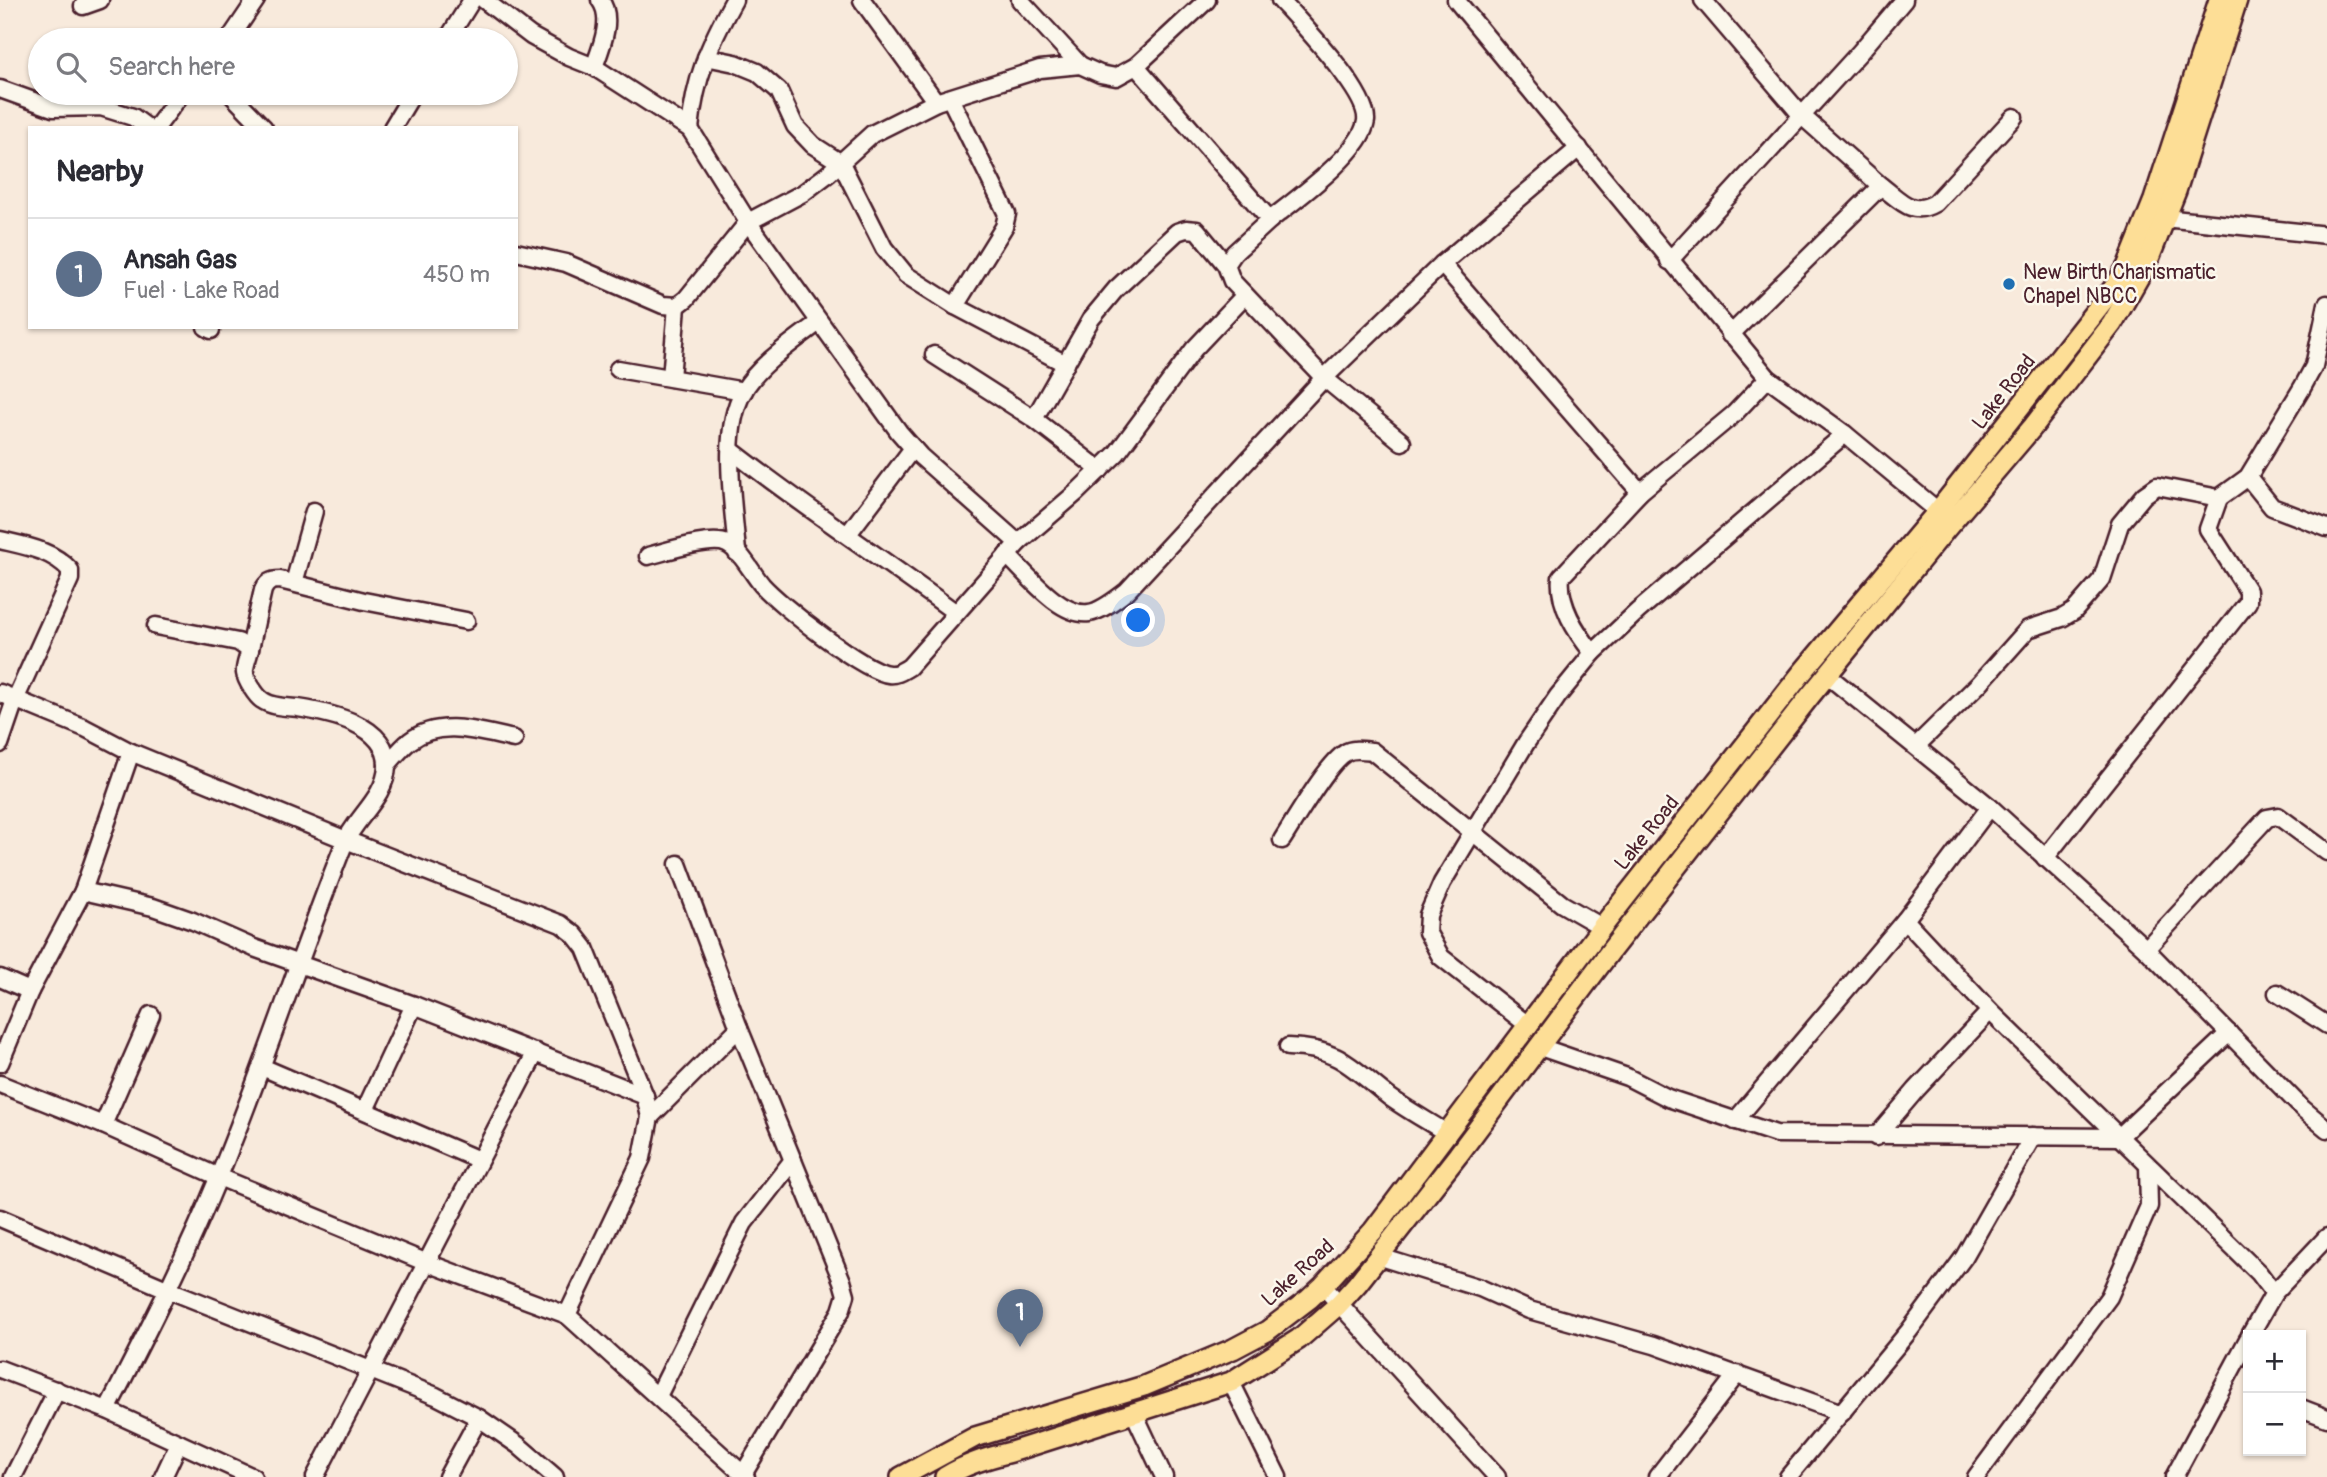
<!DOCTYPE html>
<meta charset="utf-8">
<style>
body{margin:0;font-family:Pangolin,sans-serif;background:#f7f7f7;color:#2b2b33}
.controls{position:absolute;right:21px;bottom:21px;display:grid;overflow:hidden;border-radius:0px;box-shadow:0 2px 5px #0004}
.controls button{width:63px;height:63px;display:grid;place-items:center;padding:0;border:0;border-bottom:2px solid #e1e1e2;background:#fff;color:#2b2b33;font:35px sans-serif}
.you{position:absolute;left:1139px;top:621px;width:24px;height:24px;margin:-18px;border:5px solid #fff;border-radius:50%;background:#1a73e8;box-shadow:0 0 0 10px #1a73e833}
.badge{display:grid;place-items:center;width:46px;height:46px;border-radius:50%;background:#1f6fb2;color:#fff;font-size:23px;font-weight:700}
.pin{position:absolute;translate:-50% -58px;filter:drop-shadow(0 2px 4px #0008)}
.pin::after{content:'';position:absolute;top:37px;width:24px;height:21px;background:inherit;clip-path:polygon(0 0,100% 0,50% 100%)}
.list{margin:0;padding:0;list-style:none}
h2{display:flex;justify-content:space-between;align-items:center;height:91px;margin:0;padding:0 28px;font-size:30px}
h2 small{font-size:23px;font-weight:400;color:#7c7c81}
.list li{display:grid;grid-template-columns:46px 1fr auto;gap:21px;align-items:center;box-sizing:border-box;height:112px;padding:0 28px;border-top:2px solid #e1e1e2}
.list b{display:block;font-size:26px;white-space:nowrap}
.list p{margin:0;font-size:23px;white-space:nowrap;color:#7c7c81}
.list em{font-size:23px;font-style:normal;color:#7c7c81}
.icon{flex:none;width:38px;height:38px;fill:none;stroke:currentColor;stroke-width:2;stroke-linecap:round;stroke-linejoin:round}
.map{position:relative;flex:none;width:2327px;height:1477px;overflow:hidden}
.search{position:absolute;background:#fff;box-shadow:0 2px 5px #0004;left:28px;top:28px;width:490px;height:77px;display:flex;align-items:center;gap:18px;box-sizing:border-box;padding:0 24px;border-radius:38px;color:#7c7c81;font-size:26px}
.panel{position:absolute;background:#fff;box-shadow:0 2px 5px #0004;left:28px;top:126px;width:490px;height:203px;border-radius:0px}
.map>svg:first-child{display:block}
</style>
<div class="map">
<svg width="2327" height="1477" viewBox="0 0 2327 1477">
<rect width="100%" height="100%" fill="#f8eadc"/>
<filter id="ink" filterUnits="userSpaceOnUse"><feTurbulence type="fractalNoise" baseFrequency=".0143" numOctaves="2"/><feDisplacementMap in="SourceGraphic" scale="14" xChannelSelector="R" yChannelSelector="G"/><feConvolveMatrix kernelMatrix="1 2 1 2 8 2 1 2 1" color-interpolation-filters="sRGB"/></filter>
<g filter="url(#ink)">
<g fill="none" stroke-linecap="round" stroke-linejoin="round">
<defs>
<g id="minor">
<polyline points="484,0 531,36 569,57 594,67 690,129"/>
<path d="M734,0C709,45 695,78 690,129L748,222L899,432L920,456L1018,543"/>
<polyline points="862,0 936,102"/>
<polyline points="1020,0 1080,65"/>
<polyline points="1456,0 1768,378 1845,434 1938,511"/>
<polyline points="1703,0 1802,116 1881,186"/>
<polyline points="83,6 100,0"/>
<polyline points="229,40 256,0"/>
<polyline points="447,40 472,0"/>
<polyline points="706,57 735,63 757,72 779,91 795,126 813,145 841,163 884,248 906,275 955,306 1066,364"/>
<polyline points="1136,66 1270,220 1234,253 1226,265 1232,281 1324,378 1402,442"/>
<path d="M594,67C601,48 614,18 600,0"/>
<polyline points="0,89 53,108 101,107 133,117 148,128"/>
<polyline points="230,93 264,128"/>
<polyline points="950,98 1007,214 1004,227 955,306"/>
<polyline points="156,128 182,93"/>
<polyline points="392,128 413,93"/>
<polyline points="2154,217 2327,235"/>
<path d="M1270,220C1295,200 1362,152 1366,121C1369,93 1300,22 1280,0"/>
<polyline points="516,252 566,263 663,305 677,306 686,299 748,222 803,193 828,174 872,134 936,102 1040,69 1080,65 1100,74 1116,77 1136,66 1207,0"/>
<polyline points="1669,261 1860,52 1904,0"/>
<polyline points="1442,264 1640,492"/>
<polyline points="206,327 211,330"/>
<path d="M1730,335L1881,186C1900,200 1911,217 1935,203L2014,117"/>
<polyline points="934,355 1034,419 1100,470"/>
<polyline points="618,369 744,391"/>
<polyline points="671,378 677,306"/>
<polyline points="1034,419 1091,319 1116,289 1177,232 1186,229 1197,230 1226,265"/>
<path d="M731,450C804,507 882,558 956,613"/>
<polyline points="2248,477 2272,507 2327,528"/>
<polyline points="848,534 913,448"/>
<path d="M0,540C25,546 52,550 70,570V579L15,700L0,744"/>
<path d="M737,553C734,506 720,434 743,392C758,365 794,341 819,322"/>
<path d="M1007,555C1027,574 1060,617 1089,613C1102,611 1116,599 1127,591L1324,378L1442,264L1579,148"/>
<path d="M648,556C665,552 711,536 727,544C742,552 751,572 762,585C780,605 864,672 889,674C897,675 902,671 909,667L1018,543L1076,493L1117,453L1194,349L1245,295"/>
<polyline points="294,583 314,511"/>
<polyline points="156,626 238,642 250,650"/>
<polyline points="1593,653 1638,611 1845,434"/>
<polyline points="1827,675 1990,807 2146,949 2303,1109 2327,1129"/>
<polyline points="0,693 85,728 131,752 346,840 561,924 574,934 585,948 645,1096 650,1117 642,1158 567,1315 746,1477"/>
<polyline points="1916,746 1979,684 2028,629 2062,618 2074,611 2102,579 2120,524 2144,495 2157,486 2219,498 2248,477 2302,388 2314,366 2327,304"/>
<path d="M387,765C394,757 402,747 410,741C440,718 480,732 514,739"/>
<path d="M1282,840C1295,820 1327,764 1345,753C1352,748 1363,750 1372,751L1562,904L1602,927"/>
<polyline points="2045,858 2248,602 2248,591 2208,529 2219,498"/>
<polyline points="678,864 739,1028 842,1281 846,1295 841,1311 742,1476"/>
<polyline points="83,891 131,752"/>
<polyline points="1905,920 1990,1011 2259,1273 2274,1293"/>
<polyline points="2146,949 2267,818 2278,816 2327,852"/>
<polyline points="0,978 30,991"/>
<polyline points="2277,993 2327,1025"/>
<path d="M1529,1026L1441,957L1427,932L1428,915L1442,883L1526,743L1558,696L1593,653C1576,632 1558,605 1561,577L1640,492L1734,414L1768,378"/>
<path d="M1288,1047C1338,1048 1351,1067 1388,1096C1407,1110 1428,1121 1448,1134"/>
<polyline points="1540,1047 1627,1077 1668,1098 1776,1134 2119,1137 2229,1033"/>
<polyline points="0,1063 30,991 83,891 153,907 193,921 254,948 414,1005 645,1096"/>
<polyline points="262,1067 479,1160"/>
<polyline points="0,1084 103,1125 219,1177 425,1262 567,1315"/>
<polyline points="365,1110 414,1005"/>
<polyline points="650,1117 739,1028"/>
<polyline points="1735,1121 1905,920 1990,807"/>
<polyline points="103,1125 151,1015"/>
<polyline points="1876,1137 1916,1090 1990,1011"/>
<polyline points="0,1218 169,1290 436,1396 479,1418 518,1445 555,1477"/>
<polyline points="1380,1257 1480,1288 1529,1310 1654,1345 1842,1413"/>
<polyline points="1323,1286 1497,1477"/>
<polyline points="2250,1335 2274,1293 2327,1237"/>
<polyline points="0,1369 107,1410 253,1477"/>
<polyline points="1231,1382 1278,1477"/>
<polyline points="658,1396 744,1223 793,1160"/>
<polyline points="2301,1408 2327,1418"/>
<path d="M107,1410C147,1333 186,1256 219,1176C264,1067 300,954 344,844C355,818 386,797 387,766C388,724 329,713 298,708C286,707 272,707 262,700C256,696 246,680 245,673C244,667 248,658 249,653C254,632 258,611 263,590C267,582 271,580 280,580L364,601L466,621"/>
<polyline points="1134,1413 1164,1477"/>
<polyline points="13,1477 57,1390"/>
<polyline points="163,1477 179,1443"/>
<polyline points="315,1477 536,1052"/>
<polyline points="447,1477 479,1418"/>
<polyline points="1657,1477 1737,1374"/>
<polyline points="1788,1477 1909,1331 1964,1257 2033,1136"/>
<polyline points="1976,1477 2109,1297 2149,1206 2148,1166"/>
<polyline points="2174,1477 2248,1339"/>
</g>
<g id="major">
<polyline points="901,1477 975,1437 1144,1386 1233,1349 1267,1331 1309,1299 1323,1286 1373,1231 1602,927 1801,674 1938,511 2115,286 2127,267 2154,200 2219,0"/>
<path d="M945,1477C966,1464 987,1458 1011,1452L1231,1382L1299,1339L1338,1305L1357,1284L1458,1155L1612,949L1810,696L1946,529L2032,428L2112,324L2148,261L2176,191L2237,0"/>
</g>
</defs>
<use href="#minor" stroke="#4a1f2b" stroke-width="21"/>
<use href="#major" stroke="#4a1f2b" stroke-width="24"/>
<use href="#minor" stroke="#fbf7ec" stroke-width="16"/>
<use href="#major" stroke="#fdde96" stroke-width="19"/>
</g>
</g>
<circle fill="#1f6fb2" stroke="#fbf7ec" stroke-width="2.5" cx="2009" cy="284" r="7"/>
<g text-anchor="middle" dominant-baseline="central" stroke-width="5" stroke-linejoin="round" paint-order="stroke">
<g font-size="21" fill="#4a1f2b" stroke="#fbf7ec" text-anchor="start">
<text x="2023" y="272">New Birth Charismatic<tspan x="2023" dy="24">Chapel NBCC</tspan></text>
</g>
<g font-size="21" fill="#4a1f2b" stroke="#fbf7ec">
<text transform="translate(2004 392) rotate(-52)">Lake Road</text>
<text transform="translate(1647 833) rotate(-51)">Lake Road</text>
<text transform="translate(1298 1273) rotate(-42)">Lake Road</text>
</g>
</g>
</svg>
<div class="controls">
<button>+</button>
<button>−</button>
</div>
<div class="you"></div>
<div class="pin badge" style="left:1020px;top:1347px;background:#5c6f8a">1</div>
<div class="search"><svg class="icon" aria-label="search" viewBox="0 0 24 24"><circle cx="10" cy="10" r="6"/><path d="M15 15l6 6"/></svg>Search here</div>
<section class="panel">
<h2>Nearby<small></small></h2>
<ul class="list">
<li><span class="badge" style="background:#5c6f8a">1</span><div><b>Ansah Gas</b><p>Fuel · Lake Road</p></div><em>450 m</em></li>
</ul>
</section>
</div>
